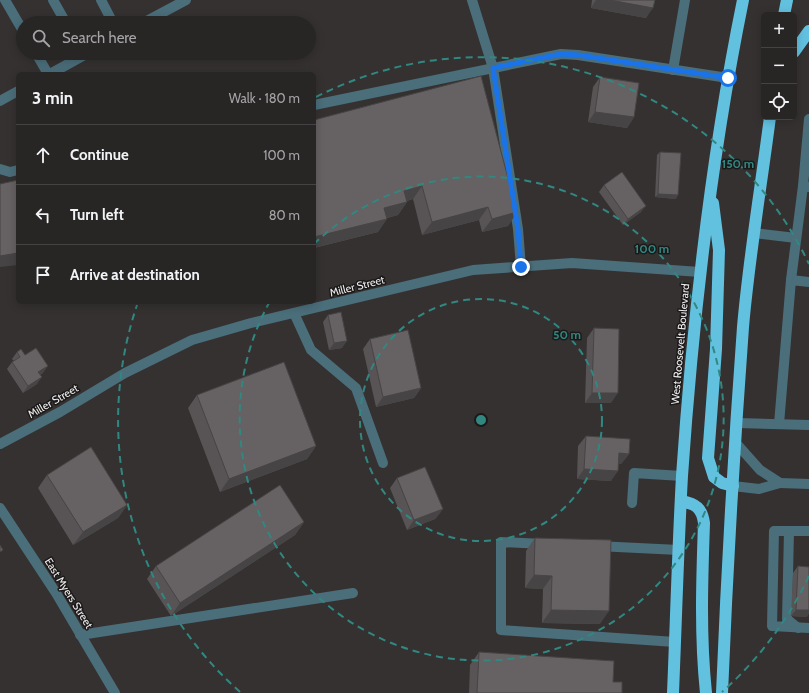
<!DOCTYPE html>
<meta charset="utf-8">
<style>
body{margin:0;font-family:Cabin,sans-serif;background:#343132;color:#f1f3f6}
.controls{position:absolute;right:12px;top:12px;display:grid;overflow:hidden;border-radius:6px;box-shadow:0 2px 10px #0003}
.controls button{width:36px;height:36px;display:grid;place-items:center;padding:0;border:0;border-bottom:1px solid #444242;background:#282525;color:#f1f3f6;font:20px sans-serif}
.stop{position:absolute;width:12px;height:12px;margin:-9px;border:3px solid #1a73e8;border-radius:50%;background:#fff}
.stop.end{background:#1a73e8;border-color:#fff;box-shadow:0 1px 4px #0008}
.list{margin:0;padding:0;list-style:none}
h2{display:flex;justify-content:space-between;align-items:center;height:52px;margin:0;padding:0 16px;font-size:17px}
h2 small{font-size:13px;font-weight:400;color:#a5a5a7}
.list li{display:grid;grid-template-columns:26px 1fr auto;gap:12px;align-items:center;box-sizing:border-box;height:60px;padding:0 16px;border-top:1px solid #444242}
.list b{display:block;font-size:15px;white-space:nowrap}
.list em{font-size:13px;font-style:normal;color:#a5a5a7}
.icon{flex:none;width:22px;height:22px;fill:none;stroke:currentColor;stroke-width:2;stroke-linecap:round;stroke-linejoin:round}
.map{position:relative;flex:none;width:809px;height:693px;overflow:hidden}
.search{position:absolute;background:#282525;box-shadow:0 2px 10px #0003;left:16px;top:16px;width:300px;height:44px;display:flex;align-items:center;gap:10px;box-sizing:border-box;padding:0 14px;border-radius:22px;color:#a5a5a7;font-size:15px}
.panel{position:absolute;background:#282525;box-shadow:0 2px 10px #0003;left:16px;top:72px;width:300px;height:232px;border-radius:6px}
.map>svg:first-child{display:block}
</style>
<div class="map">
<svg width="809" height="693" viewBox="0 0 809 693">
<rect width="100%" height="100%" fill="#353131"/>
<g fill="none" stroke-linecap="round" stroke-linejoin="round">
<g stroke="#4b6e7b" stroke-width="10">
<polyline points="5,0 23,31"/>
<polyline points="53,0 66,23"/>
<polyline points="101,0 113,23"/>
<polyline points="472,0 493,68 518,229 521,267"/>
<polyline points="143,23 186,0"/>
<polyline points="36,53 48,74"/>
<polyline points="673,70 685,0"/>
<polyline points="50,74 88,53"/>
<polyline points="0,101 18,91"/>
<polyline points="314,105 561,54 578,55 728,78"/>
<polyline points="0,169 10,172 18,170"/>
<polyline points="803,186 809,119"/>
<polyline points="754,233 796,238"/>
<polyline points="791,280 803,186 809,187"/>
<polyline points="294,313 311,350 356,388 383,463"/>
<polyline points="737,423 809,425"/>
<polyline points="779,424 791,280 809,282"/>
<polyline points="0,444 60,412 125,373 192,340 251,323 473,270 572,263 700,272"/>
<polyline points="780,483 809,484"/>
<polyline points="733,486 759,489 780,483 760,470 736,443"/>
<polyline points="632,503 634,473 682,476"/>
<polyline points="0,508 56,593 115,693"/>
<polyline points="789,531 787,619 798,628"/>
<polyline points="809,531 774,531 772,626 809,628"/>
<polyline points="543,544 501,542 501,630 675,642"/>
<polyline points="597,546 679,550"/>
<polyline points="80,635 353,593"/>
</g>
<g stroke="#63c1e0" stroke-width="12">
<polyline points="784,15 787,0"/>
<polyline points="794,52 809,31"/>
<polyline points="713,203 719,250 716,349 708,458 714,477 722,483 733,486"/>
<path d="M681,501C696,504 702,508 704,523C702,580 700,636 706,693"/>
<path d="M673,693C676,621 678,548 682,476C693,316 711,157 743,0"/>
<path d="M722,693C727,571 734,449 743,327C749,257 761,187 770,117"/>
</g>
</g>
<g fill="#585354">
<polygon points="592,0 655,0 646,18 591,8"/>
<polygon points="600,77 634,117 627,128 588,122 593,87"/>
<polygon points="314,120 517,212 508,226 482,232 479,220 422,235 413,199 407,201 407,202 398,215 387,218 378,232 314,248"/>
<polygon points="660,152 676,199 655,197 657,155"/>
<polygon points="604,185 641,212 623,225 599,192"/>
<polygon points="328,315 342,348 329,350 323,322"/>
<polygon points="594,328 611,403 585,403 587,338"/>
<polygon points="370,339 421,388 414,398 376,407 363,349"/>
<polygon points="17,352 25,355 43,373 40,375 37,384 23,393 7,369 12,362 14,361 12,359"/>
<polygon points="197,395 316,446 307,459 220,492 188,408"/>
<polygon points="586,436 629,454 621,464 619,463 611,481 577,479 578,446"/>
<polygon points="47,475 127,505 118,518 73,545 38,488"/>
<polygon points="397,478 443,509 435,519 407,530 390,488"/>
<polygon points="304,522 295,535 171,616 147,579 156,566"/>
<polygon points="535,538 600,624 542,623 543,589 525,588 526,551"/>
<polygon points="798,566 807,617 791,616 793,573"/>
<polygon points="479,652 613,682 622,693 469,693 470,665"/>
</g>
<g fill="#474445">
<polygon points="596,0 610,0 653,8 646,18 591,8"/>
<polygon points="595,112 634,117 627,128 588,122"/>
<polygon points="422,186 413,199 395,204 404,191"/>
<polygon points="658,194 678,195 676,199 655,197"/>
<polygon points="407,202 398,215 375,221 384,208"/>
<polygon points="646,206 641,212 623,225 628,219"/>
<polygon points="488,207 479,220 422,235 432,222"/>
<polygon points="517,212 508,226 482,232 492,219"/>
<polygon points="387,219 378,232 314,248 314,237"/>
<polygon points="18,253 18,265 0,267 0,256"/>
<polygon points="347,341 342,348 329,350 334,343"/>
<polygon points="48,366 43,373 34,379 38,372"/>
<polygon points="42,377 37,384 23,393 28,386"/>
<polygon points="421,388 414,398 376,407 383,397"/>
<polygon points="592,393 618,393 611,403 585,403"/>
<polygon points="316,446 307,459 220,492 229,479"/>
<polygon points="619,453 629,454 621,464 612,463"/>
<polygon points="584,469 618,471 611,481 577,479"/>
<polygon points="127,505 118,518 73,545 83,532"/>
<polygon points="443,509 435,519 407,530 414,520"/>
<polygon points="304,522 295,535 171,616 180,603"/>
<polygon points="534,575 552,576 543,589 525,588"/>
<polygon points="551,610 609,611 600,624 542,623"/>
<polygon points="796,610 809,610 809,614 807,617 791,616"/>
</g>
<g fill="#666162" stroke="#474445">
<polygon points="610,0 655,0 653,8"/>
<polygon points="481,76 517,212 492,219 488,207 432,222 422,186 404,191 407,202 384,208 387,219 314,237 314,120"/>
<polygon points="600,77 639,83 634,117 595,112"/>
<polygon points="660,152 681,153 678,195 658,194"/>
<polygon points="622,172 646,206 628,219 604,185"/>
<polygon points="18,180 18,253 0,256 0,184"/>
<polygon points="341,312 347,341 334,343 328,315"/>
<polygon points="594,328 619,329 618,393 592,393"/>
<polygon points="408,330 421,388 383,397 370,339"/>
<polygon points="36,348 48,366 38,372 42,377 28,386 12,362 20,357 17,352 21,349 25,355"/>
<polygon points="284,362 316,446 229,479 197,395"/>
<polygon points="586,436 630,439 629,454 619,453 618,471 584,469"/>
<polygon points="91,447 127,505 83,532 47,475"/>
<polygon points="425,467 443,509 414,520 397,478"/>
<polygon points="280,485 304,522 180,603 156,566"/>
<polygon points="535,538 611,540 609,611 551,610 552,576 534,575"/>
<polygon points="0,545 3,550 0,552"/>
<polygon points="798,566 809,567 809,610 796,610"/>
<polygon points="479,652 614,661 613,682 622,682 622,693 477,693"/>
</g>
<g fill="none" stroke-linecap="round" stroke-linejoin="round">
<polyline stroke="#1a73e8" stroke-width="5" points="521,267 518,229 493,68 561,54 578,55 728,78"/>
</g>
<g fill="none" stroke="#318881" stroke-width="2" stroke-dasharray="7 5">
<circle cx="481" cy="420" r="121"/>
<path d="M314 244A242 242 0 1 1 269 303"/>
<path d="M809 576A363 363 0 0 1 722 692M240 692A363 363 0 0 1 137 305M316 97A363 363 0 0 1 809 264"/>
</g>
<g text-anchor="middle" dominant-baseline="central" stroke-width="3" stroke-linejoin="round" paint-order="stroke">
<g font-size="11" fill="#efecec" stroke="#1b1919">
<text transform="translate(357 286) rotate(-14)">Miller Street</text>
<text transform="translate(680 344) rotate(-85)">West Roosevelt Boulevard</text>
<text transform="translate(53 401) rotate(-30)">Miller Street</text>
<text transform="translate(69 593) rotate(58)">East Myers Street</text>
</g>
</g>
<circle cx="481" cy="420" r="6" fill="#318881" stroke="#1b1919" stroke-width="2"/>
<g font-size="12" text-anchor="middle" font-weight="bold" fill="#318881" stroke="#1b1919" stroke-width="3" stroke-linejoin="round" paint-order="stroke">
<text x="738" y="168">150 m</text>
<text x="652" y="253">100 m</text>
<text x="567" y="339">50 m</text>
</g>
</svg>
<div class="controls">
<button>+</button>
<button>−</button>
<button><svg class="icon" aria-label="locate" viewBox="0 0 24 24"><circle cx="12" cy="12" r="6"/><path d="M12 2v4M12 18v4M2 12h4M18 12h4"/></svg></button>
</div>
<div class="stop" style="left:728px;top:78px"></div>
<div class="stop end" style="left:521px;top:267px"></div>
<div class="search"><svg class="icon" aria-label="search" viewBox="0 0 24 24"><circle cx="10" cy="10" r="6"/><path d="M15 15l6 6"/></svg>Search here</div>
<section class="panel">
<h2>3 min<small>Walk · 180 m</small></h2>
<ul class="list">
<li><svg class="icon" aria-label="ahead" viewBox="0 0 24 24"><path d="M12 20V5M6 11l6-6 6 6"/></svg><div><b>Continue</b></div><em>100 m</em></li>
<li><svg class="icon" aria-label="left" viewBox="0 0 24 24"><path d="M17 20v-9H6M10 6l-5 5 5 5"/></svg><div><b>Turn left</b></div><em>80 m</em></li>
<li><svg class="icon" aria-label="arrive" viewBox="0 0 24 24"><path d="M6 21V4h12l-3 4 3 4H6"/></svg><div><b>Arrive at destination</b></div></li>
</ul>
</section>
</div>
